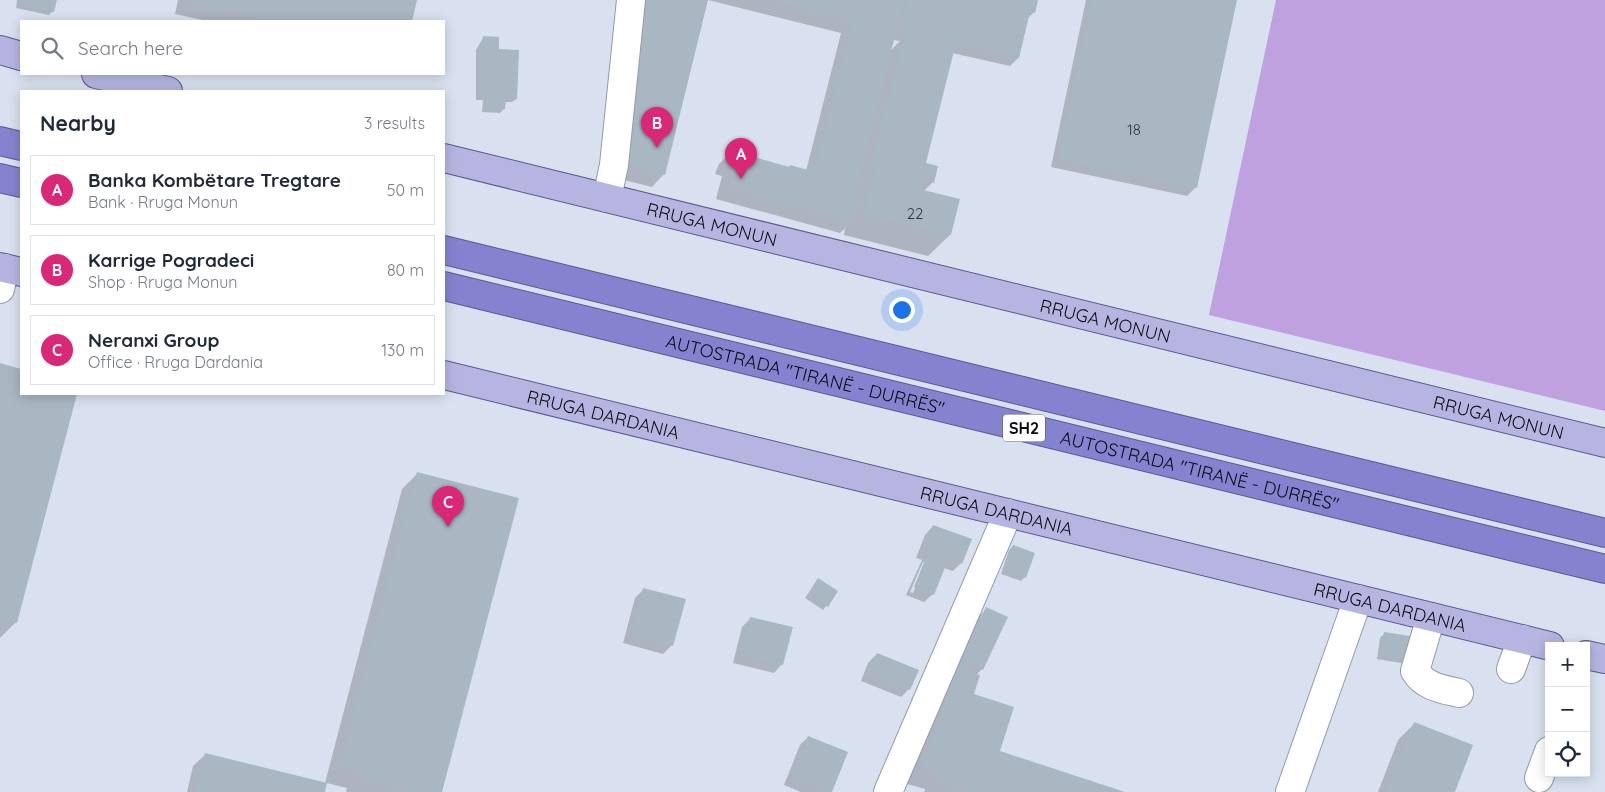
<!DOCTYPE html>
<meta charset="utf-8">
<style>
body{margin:0;font-family:Quicksand,sans-serif;background:#f2f2f3;color:#1f2937}
.controls{position:absolute;right:15px;bottom:15px;display:grid;overflow:hidden;border-radius:0px;box-shadow:0 2px 12px #0003}
.controls button{width:45px;height:45px;display:grid;place-items:center;padding:0;border:0;border-bottom:1px solid #e0e1e3;background:#fff;color:#1f2937;font:25px sans-serif}
.you{position:absolute;left:901px;top:309px;width:18px;height:18px;margin:-12px;border:4px solid #fff;border-radius:50%;background:#1a73e8;box-shadow:0 0 0 8px #1a73e833}
.badge{display:grid;place-items:center;width:32px;height:32px;border-radius:50%;background:#db2777;color:#fff;font-size:16px;font-weight:700}
.pin{position:absolute;translate:-50% -41px;filter:drop-shadow(0 1px 2px #0008)}
.pin::after{content:'';position:absolute;top:26px;width:18px;height:15px;background:inherit;clip-path:polygon(0 0,100% 0,50% 100%)}
.list{margin:0;padding:0;list-style:none}
h2{display:flex;justify-content:space-between;align-items:center;height:65px;margin:0;padding:0 20px;font-size:21px}
h2 small{font-size:16px;font-weight:400;color:#747a83}
.list li{display:grid;grid-template-columns:32px 1fr auto;gap:15px;align-items:center;box-sizing:border-box;height:70px;margin:0 10px 10px;padding:0 10px;border:1px solid #e0e1e3;border-radius:0px}
.list b{display:block;font-size:19px;white-space:nowrap}
.list p{margin:0;font-size:16px;white-space:nowrap;color:#747a83}
.list em{font-size:16px;font-style:normal;color:#747a83}
.icon{flex:none;width:28px;height:28px;fill:none;stroke:currentColor;stroke-width:2;stroke-linecap:round;stroke-linejoin:round}
.map{position:relative;flex:none;width:1605px;height:792px;overflow:hidden}
.search{position:absolute;background:#fff;box-shadow:0 2px 12px #0003;left:20px;top:20px;width:425px;height:55px;display:flex;align-items:center;gap:12px;box-sizing:border-box;padding:0 18px;border-radius:0px;color:#747a83;font-size:19px}
.panel{position:absolute;background:#fff;box-shadow:0 2px 12px #0003;left:20px;top:90px;width:425px;height:305px;border-radius:0px}
.map>svg:first-child{display:block}
</style>
<div class="map">
<svg width="1605" height="792" viewBox="0 0 1605 792">
<rect width="100%" height="100%" fill="#d9e1f0"/>
<polygon fill="#bea1de" points="1276,0 1605,0 1605,411 1209,315"/>
<g fill="#0003" fill-rule="evenodd">
<polygon points="17,0 55,0 53,11 49,15 16,8"/>
<polygon points="178,0 416,0 411,21 207,21 175,14"/>
<polygon points="628,0 707,0 664,174 652,187 612,177"/>
<path d="M708,0H1036L1034,12L1028,18L1018,58L1010,66L952,53L924,164L932,183L924,191L950,235L928,256L844,235L845,228L840,233L716,199L722,176L715,174L719,164L731,152L749,159L806,171L841,33ZM893,40L900,41L890,51Z"/>
<polygon points="1086,0 1235,0 1196,187 1187,196 1051,167"/>
<polygon points="483,38 498,51 516,99 512,102 504,102 504,109 500,113 482,112 483,100 476,100 476,50"/>
<polygon points="0,364 21,370 21,394 76,394 16,622 0,638"/>
<polygon points="418,473 441,792 346,792 347,788 326,783 324,792 187,792 193,766 206,754 325,783 402,489"/>
<path d="M933,526L961,563L953,571L944,568L933,594L924,602L906,595L922,560L916,558L925,535ZM923,562H926L913,593L910,592Z"/>
<polygon points="1013,546 1025,577 1021,581 1001,574 1009,550"/>
<polygon points="818,580 837,592 823,610 805,598"/>
<polygon points="644,589 672,645 663,654 623,643 635,598"/>
<polygon points="987,609 982,669 976,675 973,694 999,752 1122,792 924,792 925,789 907,784 940,684 954,668 978,617"/>
<polygon points="750,619 782,664 774,673 733,663 742,627"/>
<polygon points="1384,634 1414,638 1407,664 1377,659 1380,638"/>
<polygon points="877,654 909,689 901,697 861,681 868,663"/>
<polygon points="1414,724 1453,792 1378,792 1398,740"/>
<polygon points="808,737 847,752 831,792 801,792 784,785 800,745"/>
</g>
<g fill="#a9b7c2">
<polygon points="20,0 57,0 54,12 19,4"/>
<polygon points="417,0 412,21 269,21 185,1"/>
<polygon points="639,0 708,0 665,175 623,164 632,129 626,128"/>
<polygon points="772,0 904,0 854,199 860,201 854,221 728,187 734,164 726,162 730,151 732,150 744,154 744,156 750,158 751,156 789,167 790,165 815,172 853,21"/>
<polygon points="908,0 1038,0 1035,13 1030,12 1019,58 901,32"/>
<polygon points="1092,0 1237,0 1197,188 1058,159"/>
<polygon points="905,34 955,47 926,163 938,166 934,183 921,180 919,189 960,199 951,235 864,213 876,169 871,168"/>
<polygon points="483,36 499,37 499,49 519,50 517,99 506,99 505,109 486,109 486,96 479,96 479,44 482,44"/>
<polygon points="0,363 21,369 21,394 77,394 17,623 0,618"/>
<polygon points="417,472 519,498 442,792 413,792 361,778 362,772 340,767"/>
<polygon points="933,525 972,539 962,564 924,549"/>
<polygon points="1013,545 1035,553 1026,578 1004,570"/>
<polygon points="928,552 948,560 934,595 914,587"/>
<polygon points="818,578 838,591 828,607 808,594"/>
<polygon points="643,588 686,599 673,646 631,634"/>
<polygon points="986,607 1008,617 983,670 962,660"/>
<polygon points="750,617 793,627 783,665 741,655"/>
<polygon points="1384,632 1416,637 1412,660 1380,656"/>
<polygon points="877,653 919,670 910,690 868,673"/>
<polygon points="956,667 980,675 974,694 1014,707 1000,751 1125,792 970,792 938,781 940,773 922,768"/>
<polygon points="1414,722 1473,745 1455,792 1386,792"/>
<polygon points="808,736 848,752 832,792 791,776"/>
<polygon points="205,753 327,783 325,792 195,792"/>
</g>
<g fill="none" stroke-linecap="round" stroke-linejoin="round">
<defs>
<g id="minor">
<polyline points="607,198 614,165 631,0"/>
<polyline points="0,289 5,268"/>
<path d="M1431,617L1415,671C1425,687 1442,689 1459,693"/>
<polyline points="1511,669 1522,639"/>
<polyline points="1539,778 1549,751"/>
<polyline points="888,792 1008,513"/>
<polyline points="1290,792 1358,599"/>
</g>
<g id="major">
<polyline points="0,50 21,56"/>
<polyline points="96,74 168,91"/>
<path id="s1" d="M444,158L1605,443"/>
<polyline points="0,267 21,272"/>
<path id="s2" d="M444,375L1550,646"/>
<polyline points="1586,655 1605,659"/>
</g>
<g id="highway">
<polyline points="0,141 21,146"/>
<polyline points="0,178 21,183"/>
<polyline points="444,250 1605,533"/>
<path id="s3" d="M444,286L1605,569"/>
</g>
</defs>
<use href="#minor" stroke="#939ba8" stroke-width="30"/>
<use href="#major" stroke="#5a598c" stroke-width="30"/>
<use href="#highway" stroke="#5a598c" stroke-width="30"/>
<use href="#minor" stroke="#fff" stroke-width="28"/>
<use href="#major" stroke="#b6b5e2" stroke-width="28"/>
<use href="#highway" stroke="#8583cf" stroke-width="28"/>
</g>
<g text-anchor="middle" dominant-baseline="central" stroke-width="5" stroke-linejoin="round" paint-order="stroke">
<g font-size="15" fill="#32373d">
<text x="1134" y="129">18</text>
<text x="915" y="213">22</text>
</g>
<rect fill="#fff" stroke="#545558" stroke-width="1" x="1003" y="414.5" width="42" height="27" rx="4"/>
<g font-size="16" font-weight="bold" fill="#0a0c11">
<text x="1024" y="428">SH2</text>
</g>
<g font-size="18" fill="#0a0c11" stroke="#fff">
<text stroke="none"><textPath href="#s1" startOffset="276">RRUGA MONUN</textPath></text>
<text stroke="none"><textPath href="#s1" startOffset="681">RRUGA MONUN</textPath></text>
<text stroke="none"><textPath href="#s3" startOffset="372">AUTOSTRADA "TIRANË - DURRËS"</textPath></text>
<text stroke="none"><textPath href="#s2" startOffset="164">RRUGA DARDANIA</textPath></text>
<text stroke="none"><textPath href="#s1" startOffset="1086">RRUGA MONUN</textPath></text>
<text stroke="none"><textPath href="#s3" startOffset="778">AUTOSTRADA "TIRANË - DURRËS"</textPath></text>
<text stroke="none"><textPath href="#s2" startOffset="569">RRUGA DARDANIA</textPath></text>
<text stroke="none"><textPath href="#s2" startOffset="974">RRUGA DARDANIA</textPath></text>
</g>
</g>
</svg>
<div class="controls">
<button>+</button>
<button>−</button>
<button><svg class="icon" aria-label="locate" viewBox="0 0 24 24"><circle cx="12" cy="12" r="6"/><path d="M12 2v4M12 18v4M2 12h4M18 12h4"/></svg></button>
</div>
<div class="you"></div>
<div class="pin badge" style="left:741px;top:179px">A</div>
<div class="pin badge" style="left:657px;top:148px">B</div>
<div class="pin badge" style="left:448px;top:527px">C</div>
<div class="search"><svg class="icon" aria-label="search" viewBox="0 0 24 24"><circle cx="10" cy="10" r="6"/><path d="M15 15l6 6"/></svg>Search here</div>
<section class="panel">
<h2>Nearby<small>3 results</small></h2>
<ul class="list">
<li><span class="badge">A</span><div><b>Banka Kombëtare Tregtare</b><p>Bank · Rruga Monun</p></div><em>50 m</em></li>
<li><span class="badge">B</span><div><b>Karrige Pogradeci</b><p>Shop · Rruga Monun</p></div><em>80 m</em></li>
<li><span class="badge">C</span><div><b>Neranxi Group</b><p>Office · Rruga Dardania</p></div><em>130 m</em></li>
</ul>
</section>
</div>
